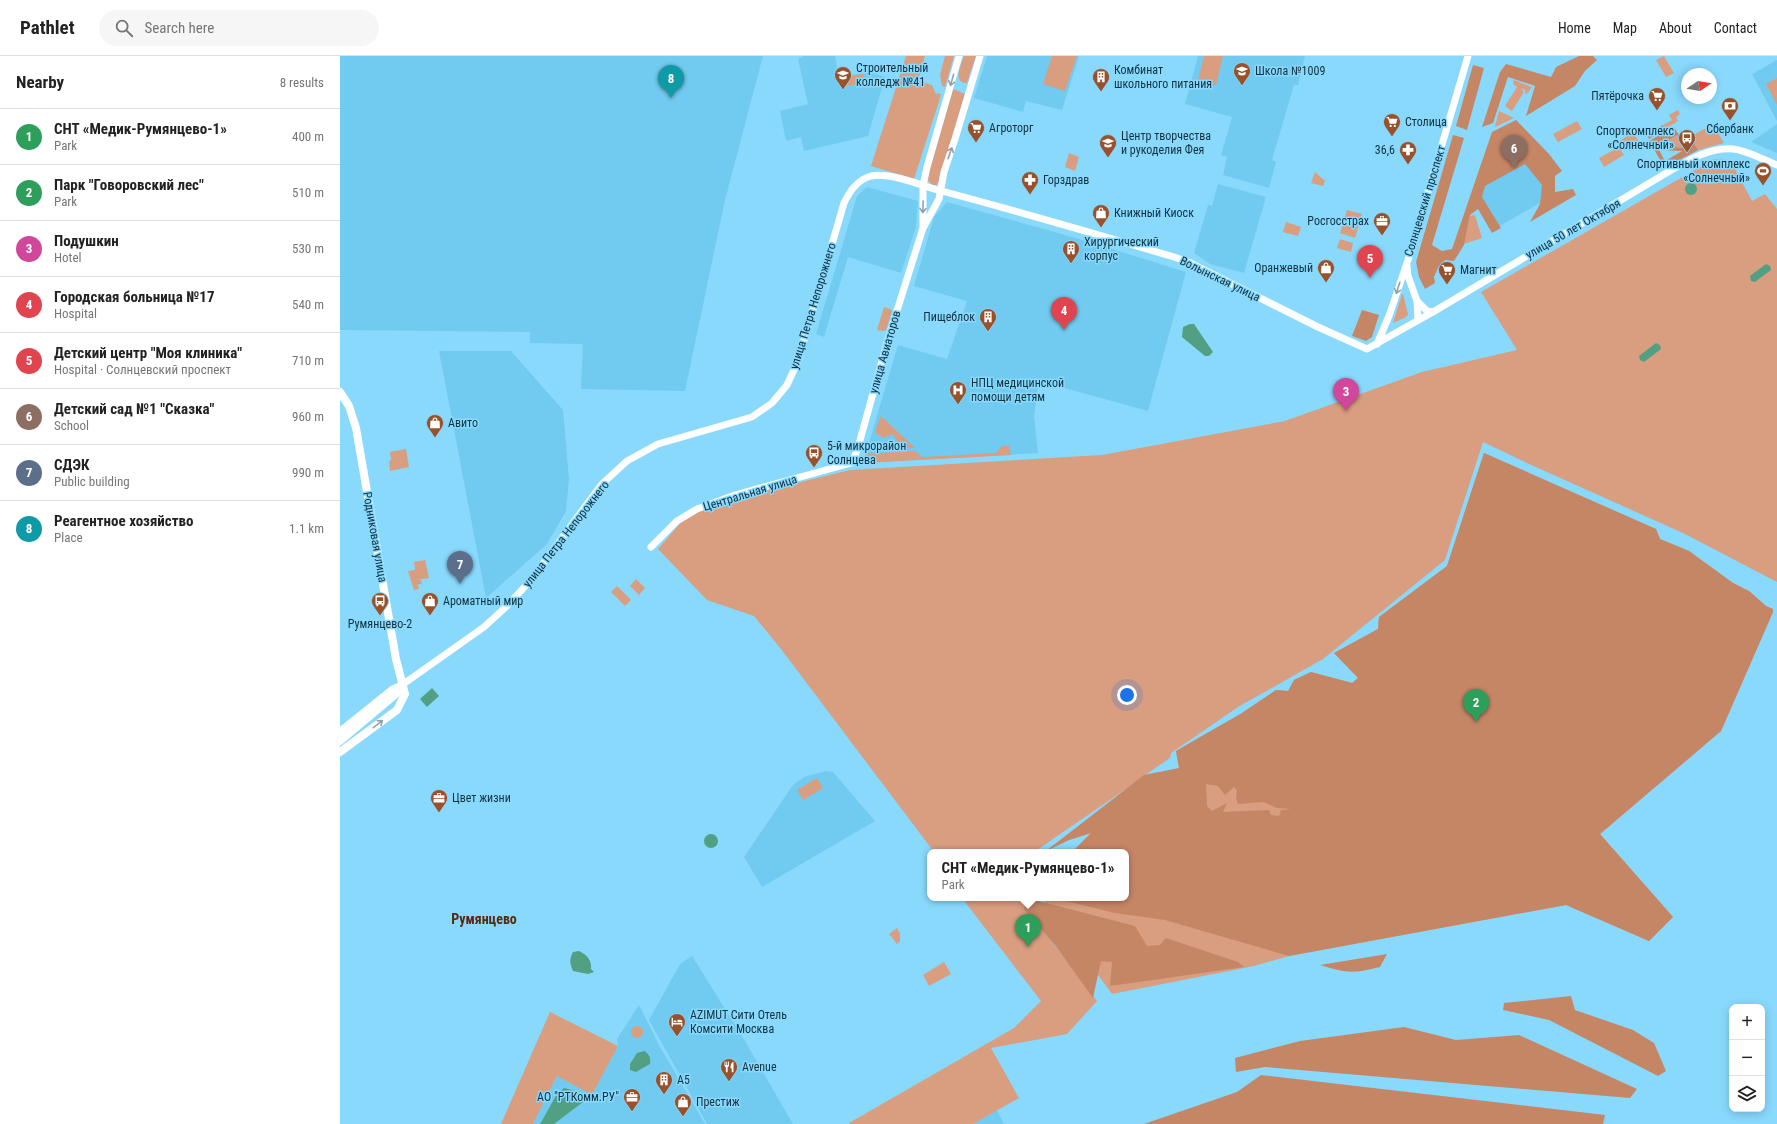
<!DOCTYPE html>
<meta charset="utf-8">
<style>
body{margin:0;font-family:"Roboto Condensed",sans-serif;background:#f6f6f6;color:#222}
.controls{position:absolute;right:12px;bottom:12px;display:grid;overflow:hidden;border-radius:8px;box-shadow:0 2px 10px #0003}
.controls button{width:36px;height:36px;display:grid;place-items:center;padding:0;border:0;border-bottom:1px solid #e0e0e0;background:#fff;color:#222;font:20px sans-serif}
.compass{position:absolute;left:1341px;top:12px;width:36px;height:36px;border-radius:50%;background:#fff;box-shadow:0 2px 10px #0003;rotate:78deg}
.you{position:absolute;left:787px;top:639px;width:14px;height:14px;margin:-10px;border:3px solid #fff;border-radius:50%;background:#1a73e8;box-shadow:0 0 0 6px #1a73e833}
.badge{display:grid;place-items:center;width:26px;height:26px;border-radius:50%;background:#7c3aed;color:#fff;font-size:13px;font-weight:700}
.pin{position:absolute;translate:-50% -33px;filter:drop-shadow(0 1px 2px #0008)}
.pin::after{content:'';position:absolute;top:21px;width:14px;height:12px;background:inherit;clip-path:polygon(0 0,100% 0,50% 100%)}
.popup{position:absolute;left:587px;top:793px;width:202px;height:52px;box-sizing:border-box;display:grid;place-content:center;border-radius:8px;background:#fff;filter:drop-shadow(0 1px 3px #0005);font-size:13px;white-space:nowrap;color:#767676}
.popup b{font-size:15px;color:#222}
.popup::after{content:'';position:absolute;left:50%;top:100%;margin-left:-8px;border:8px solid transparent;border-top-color:#fff}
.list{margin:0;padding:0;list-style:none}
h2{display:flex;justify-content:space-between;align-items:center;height:52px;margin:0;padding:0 16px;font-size:17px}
h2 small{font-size:13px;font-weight:400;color:#767676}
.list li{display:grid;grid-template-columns:26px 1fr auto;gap:12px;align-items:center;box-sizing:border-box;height:56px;padding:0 16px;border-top:1px solid #e0e0e0}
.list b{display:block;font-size:15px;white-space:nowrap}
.list p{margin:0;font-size:13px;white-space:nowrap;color:#767676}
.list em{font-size:13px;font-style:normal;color:#767676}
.icon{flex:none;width:22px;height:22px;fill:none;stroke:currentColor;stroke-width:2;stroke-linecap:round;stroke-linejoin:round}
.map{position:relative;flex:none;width:1437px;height:1068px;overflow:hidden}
header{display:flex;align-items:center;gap:24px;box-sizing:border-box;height:56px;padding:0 20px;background:#fff;border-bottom:1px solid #e0e0e0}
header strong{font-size:19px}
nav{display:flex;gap:22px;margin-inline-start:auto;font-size:14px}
.search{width:280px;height:36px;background:#f6f6f6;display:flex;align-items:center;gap:10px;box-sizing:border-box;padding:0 14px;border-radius:22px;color:#767676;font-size:15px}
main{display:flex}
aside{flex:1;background:#fff}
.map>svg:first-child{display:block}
</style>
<header>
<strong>Pathlet</strong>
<div class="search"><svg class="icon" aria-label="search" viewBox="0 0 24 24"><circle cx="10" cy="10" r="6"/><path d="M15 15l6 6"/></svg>Search here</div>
<nav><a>Home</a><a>Map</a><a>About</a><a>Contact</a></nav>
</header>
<main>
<aside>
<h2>Nearby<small>8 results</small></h2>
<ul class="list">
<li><span class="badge" style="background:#2e9e5b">1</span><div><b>СНТ «Медик-Румянцево-1»</b><p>Park</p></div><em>400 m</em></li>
<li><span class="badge" style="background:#2e9e5b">2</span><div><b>Парк &quot;Говоровский лес&quot;</b><p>Park</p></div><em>510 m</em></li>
<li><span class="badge" style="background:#d1479c">3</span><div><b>Подушкин</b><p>Hotel</p></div><em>530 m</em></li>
<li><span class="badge" style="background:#e0444e">4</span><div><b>Городская больница №17</b><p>Hospital</p></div><em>540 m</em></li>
<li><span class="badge" style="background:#e0444e">5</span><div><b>Детский центр &quot;Моя клиника&quot;</b><p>Hospital · Солнцевский проспект</p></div><em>710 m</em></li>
<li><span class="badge" style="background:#8d6e63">6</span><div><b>Детский сад №1 &quot;Сказка&quot;</b><p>School</p></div><em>960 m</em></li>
<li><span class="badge" style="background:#5c6f8a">7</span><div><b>СДЭК</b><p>Public building</p></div><em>990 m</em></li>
<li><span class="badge" style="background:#0f9aa8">8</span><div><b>Реагентное хозяйство</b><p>Place</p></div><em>1.1 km</em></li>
</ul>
</aside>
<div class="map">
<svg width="1437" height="1068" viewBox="0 0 1437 1068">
<rect width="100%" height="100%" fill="#89d9fd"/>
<g fill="#71cbf0">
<polygon points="0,0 423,0 385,144 345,335 241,333 243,288 190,287 190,276 0,274"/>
<polygon points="464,0 495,0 499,21 530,16 545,21 528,80 464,95 461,81 446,85 440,55 468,48 458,3"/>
<polygon points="647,0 739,0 722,54 686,45 683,56 634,42"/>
<polygon points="858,0 965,0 958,29 954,29 932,104 936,106 929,132 883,119 887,101 881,99 892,61 845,48"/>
<polygon points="1437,4 1437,65 1412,18"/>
<polygon points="1177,64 1216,138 1151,175 1136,148 1157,74"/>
<polygon points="1437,68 1437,97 1411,86"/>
<polygon points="878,128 926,141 904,217 870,208 854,197 868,149 872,150"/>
<polygon points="527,131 578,145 576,171 561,217 508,201 484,281 476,278 517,140"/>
<polygon points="607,146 750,186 846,216 808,355 699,325 694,360 698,397 523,407 558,289 607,303 627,245 574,230 594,161"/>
<polygon points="99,295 171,295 223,354 229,423 226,455 207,488 146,542"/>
<polygon points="486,715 493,716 535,765 422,831 404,801 453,729 464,721"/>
<polygon points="352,900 402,980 453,1068 367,1068 309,964 340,908"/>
<polygon points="299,949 319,989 365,1068 193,1068 217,1020 252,1039 278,990 277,983"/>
<polygon points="657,1054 664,1068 633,1068"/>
</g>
<g fill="#d99d7f">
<polygon points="566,0 585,0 578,25 592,29 596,38 599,37 601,39 574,123 531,110"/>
<polygon points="605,0 614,0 605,31 602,30 600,19"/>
<path d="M624,0H636L627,27C612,27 621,9 624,0Z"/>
<polygon points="712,0 737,0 725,35 703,28"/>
<polygon points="864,0 883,0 876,29 858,24"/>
<polygon points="1324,0 1334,17 1326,21 1316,4"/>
<polygon points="523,18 524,28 505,30 504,21"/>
<polygon points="1437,22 1437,49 1426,28"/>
<polygon points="1174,24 1192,31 1186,39 1185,34 1181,32 1184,36 1172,55 1165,50 1177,31 1173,28"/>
<polygon points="613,33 625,38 599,126 596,129 592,129 587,123"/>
<polygon points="1338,54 1340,58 1336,61 1338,65 1325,73 1323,69 1332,64 1329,59"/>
<polygon points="1159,55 1174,62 1155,71"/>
<polygon points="1237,65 1242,73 1218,86 1213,78"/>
<polygon points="1373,68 1384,87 1358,94 1350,81"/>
<polygon points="1293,76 1301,89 1290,95 1286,91 1282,89 1280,85"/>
<polygon points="1337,79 1345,92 1318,91"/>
<polygon points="1279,91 1284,99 1264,111 1259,102"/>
<polygon points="729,97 739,101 735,115 725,111"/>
<polygon points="1374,103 1390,104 1412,145 1425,138 1437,153 1437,526 1343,477 1189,408 1143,386 1105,504 983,603 898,651 831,697 830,702 805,719 839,713 836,695 902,657 936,634 948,635 954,624 971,616 1012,627 1018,622 994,597 1038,573 1039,561 1107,510 1144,397 1316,473 1320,483 1349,495 1393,527 1409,535 1426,550 1433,553 1433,556 1381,675 1260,778 1333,861 1309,885 1226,849 949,900 914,910 772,938 702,842 786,842 786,796 732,796 751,777 729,784 706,795 796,726 694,796 594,796 441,593 414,560 367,544 318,493 349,457 395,442 510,414 762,399 945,365 1082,316 1177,294 1141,236"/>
<polygon points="975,116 985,125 983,130 971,127"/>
<polygon points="1007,154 1022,158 1015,182 1000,177"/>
<polygon points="1135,159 1142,182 1124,188 1130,160"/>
<polygon points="946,166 961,171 958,180 943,176"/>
<polygon points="1000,183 1013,187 1011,196 997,192"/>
<polygon points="1062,238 1063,238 1068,258 1066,261 1053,267"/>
<polygon points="544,251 550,253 552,255 546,274 542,275 537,274"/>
<polygon points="540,361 542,361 575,392 550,393 558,387 553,378 544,382 535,377"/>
<polygon points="662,390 669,390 670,397 672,399 523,407 526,398 575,395 582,401 656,397"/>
<polygon points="66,393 69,411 50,415 49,405 51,404 50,396"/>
<polygon points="85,504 89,522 77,524 81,524 82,528 78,528 79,533 74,534 68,515 75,514 74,506"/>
<polygon points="296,523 305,532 299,539 290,530"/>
<polygon points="277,530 291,544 285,550 271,536"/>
<polygon points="477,722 483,732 463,744 457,734"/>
<polygon points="622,842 679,842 757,945 727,978 651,992 679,1042 633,1068 510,1068 509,1067 674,972 701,945"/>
<polygon points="557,872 560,877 560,885 557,888 549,878"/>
<polygon points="604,906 611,918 589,930 583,919"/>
<polygon points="210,956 278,990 252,1039 217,1020 193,1068 161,1068"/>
<circle cx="297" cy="976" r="6"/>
</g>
<g fill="#c58666" fill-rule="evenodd">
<polygon points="1239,0 1253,0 1257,4 1245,15 1235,30 1186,60 1195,30 1168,21 1153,67 1142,71 1160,16 1166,8 1211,21 1216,11"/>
<polygon points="1133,9 1144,12 1127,74 1116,70"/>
<polygon points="1176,64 1209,98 1222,115 1215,120 1215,136 1233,133 1236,139 1190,166 1200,148 1202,129 1185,108 1145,130 1142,141 1161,172 1152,177 1138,153 1130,159 1124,189 1114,205 1105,204 1098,212 1094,221 1095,227 1085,233 1079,221 1076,206 1113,79 1124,82 1092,189 1102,195 1112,193 1152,76"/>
<polygon points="1323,69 1325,73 1309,83 1304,74 1308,72 1311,76"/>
<path d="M1334,71L1342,84L1350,81L1358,94L1325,112L1309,85ZM1337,79L1345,92L1319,90ZM1319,94L1341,95H1342L1325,105Z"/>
<polygon points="1022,254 1039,259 1032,281 1026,285 1012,280"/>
<path d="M1144,397L1316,473L1320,483L1349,495L1393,527L1409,535L1426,550L1433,553V556L1381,675L1260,778L1333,861L1309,885L1226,849L949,900L825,864L775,857L714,842H786V796H732L751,777L729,784L706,795L804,719L839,712L836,695L902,657L936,634L948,635L954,624L971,616L1012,627L1018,622L994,597L1038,573L1039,561L1107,510ZM866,728L878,730L885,739L894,731L897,734L896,742L898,748L923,746L937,752L951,753L941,754L939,760L931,759L929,754L883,756L887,747L872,755L867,750Z"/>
<polygon points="687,842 795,870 807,890 820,889 826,882 898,906 904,911 770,930 772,906 761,905 753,942 715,889 684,853"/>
<path d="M1047,898L1040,911C1013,918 1006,917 980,909Z"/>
<polygon points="1231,940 1235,954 1293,974 1314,987 1326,1015 1318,1020 1209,964 1163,954 1164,947"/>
<polygon points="1064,971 1116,984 1179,979 1297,1033 1290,1042 925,1011 896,1016 895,1002 960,985"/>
<polygon points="921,1019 1265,1059 1263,1068 804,1068 897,1036"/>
</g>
<g fill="#51a083">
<circle cx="1351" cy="133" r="6"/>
<polygon points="1426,208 1430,210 1431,214 1415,226 1411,225 1410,220"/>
<polygon points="850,268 854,268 873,296 869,300 865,300 842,281 843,271"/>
<polygon points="1316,287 1320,289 1321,293 1304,306 1300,304 1299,300"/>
<polygon points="92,632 99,640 87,651 80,643"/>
<circle cx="371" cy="785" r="7"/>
<path d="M239,895C247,899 252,904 251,913L254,916L248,918L233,915C230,908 229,903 233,896Z"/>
<path d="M305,995C309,999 311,1001 310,1008L296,1016L290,1014V1008L297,997Z"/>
<path d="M224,1032C232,1034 242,1036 247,1043L214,1068H200L217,1038Z"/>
</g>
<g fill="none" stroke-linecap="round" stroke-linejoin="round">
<g stroke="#fff" stroke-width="7">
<polyline points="583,170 583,130 587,111 619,0"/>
<polyline points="1067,210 1068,220 1077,245 1078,264"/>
<polyline points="1077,245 1087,255 1093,256"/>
<polyline points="1037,288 1049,260 1068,204 1128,0"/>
<polyline points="311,491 337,465 357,453 395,439 511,407 517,395 549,280 583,172 599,143 604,116 615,83 640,0"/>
<path d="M62,629L144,571L167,550L190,525L262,428L287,405L318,388L412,361L432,347L447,329L458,305L504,147C510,135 517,124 531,120C549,116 580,129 598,134C677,155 756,178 834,201L848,206L978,271L1027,293L1093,256L1328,116C1347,105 1369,91 1393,93C1407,94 1423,104 1437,109"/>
</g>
<g stroke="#fff" stroke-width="8">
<polyline points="0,336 9,350 16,372 56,603 65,638 57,654 0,696"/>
<polyline points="0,676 52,634 61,630"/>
<polyline points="0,685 56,638 62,629"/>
</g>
</g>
<defs><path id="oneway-shaft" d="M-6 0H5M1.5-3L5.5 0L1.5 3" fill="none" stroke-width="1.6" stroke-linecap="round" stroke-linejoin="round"/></defs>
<g stroke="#93a2a9">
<use href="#oneway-shaft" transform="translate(612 24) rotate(106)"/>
<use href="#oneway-shaft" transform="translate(610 97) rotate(-71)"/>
<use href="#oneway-shaft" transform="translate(583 151) rotate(91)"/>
<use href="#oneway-shaft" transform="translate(1058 232) rotate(108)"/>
<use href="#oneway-shaft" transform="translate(38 668) rotate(-38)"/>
</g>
<defs>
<symbol id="school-pin" viewBox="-11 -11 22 30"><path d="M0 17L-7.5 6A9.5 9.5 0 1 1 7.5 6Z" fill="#98512a" stroke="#89d9fd"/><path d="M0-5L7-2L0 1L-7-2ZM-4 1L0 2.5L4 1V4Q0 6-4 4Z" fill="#fff"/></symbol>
<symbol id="university-pin" viewBox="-11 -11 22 30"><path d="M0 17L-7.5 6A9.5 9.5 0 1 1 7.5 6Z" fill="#98512a" stroke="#89d9fd"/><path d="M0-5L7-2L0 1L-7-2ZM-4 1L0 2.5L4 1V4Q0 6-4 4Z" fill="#fff"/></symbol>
<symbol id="building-pin" viewBox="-11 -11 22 30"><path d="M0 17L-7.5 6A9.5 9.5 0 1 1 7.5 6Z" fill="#98512a" stroke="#89d9fd"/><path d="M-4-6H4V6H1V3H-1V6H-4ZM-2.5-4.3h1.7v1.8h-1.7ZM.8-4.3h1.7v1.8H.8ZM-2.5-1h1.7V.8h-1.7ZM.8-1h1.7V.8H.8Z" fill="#fff"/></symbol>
<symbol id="supermarket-pin" viewBox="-11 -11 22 30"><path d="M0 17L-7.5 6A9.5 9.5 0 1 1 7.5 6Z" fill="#98512a" stroke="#89d9fd"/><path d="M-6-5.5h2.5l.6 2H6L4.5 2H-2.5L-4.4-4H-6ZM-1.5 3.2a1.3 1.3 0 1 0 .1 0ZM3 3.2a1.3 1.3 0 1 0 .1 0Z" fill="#fff"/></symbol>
<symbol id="bank-pin" viewBox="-11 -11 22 30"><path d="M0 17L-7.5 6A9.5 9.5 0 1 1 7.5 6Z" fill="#98512a" stroke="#89d9fd"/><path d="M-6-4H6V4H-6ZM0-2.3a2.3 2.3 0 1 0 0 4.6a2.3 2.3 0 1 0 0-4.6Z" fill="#fff"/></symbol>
<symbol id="bus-pin" viewBox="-11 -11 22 30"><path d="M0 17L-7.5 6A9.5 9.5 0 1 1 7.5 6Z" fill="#98512a" stroke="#89d9fd"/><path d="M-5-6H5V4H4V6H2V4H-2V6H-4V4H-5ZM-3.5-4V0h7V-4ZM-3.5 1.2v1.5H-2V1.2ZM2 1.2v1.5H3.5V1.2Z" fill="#fff"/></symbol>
<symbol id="pharmacy-pin" viewBox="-11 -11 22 30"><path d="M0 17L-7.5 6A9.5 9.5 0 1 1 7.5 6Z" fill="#98512a" stroke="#89d9fd"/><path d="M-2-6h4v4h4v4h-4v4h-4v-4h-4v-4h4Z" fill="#fff"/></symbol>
<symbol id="stadium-pin" viewBox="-11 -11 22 30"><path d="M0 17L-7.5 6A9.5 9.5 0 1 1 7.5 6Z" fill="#98512a" stroke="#89d9fd"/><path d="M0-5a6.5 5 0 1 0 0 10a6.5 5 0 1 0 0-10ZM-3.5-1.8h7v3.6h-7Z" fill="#fff"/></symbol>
<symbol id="shop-pin" viewBox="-11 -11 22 30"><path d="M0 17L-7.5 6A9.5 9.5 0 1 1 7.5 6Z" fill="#98512a" stroke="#89d9fd"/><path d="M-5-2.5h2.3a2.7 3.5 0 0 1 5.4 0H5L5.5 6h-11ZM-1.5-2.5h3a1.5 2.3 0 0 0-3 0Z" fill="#fff"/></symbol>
<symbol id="office-pin" viewBox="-11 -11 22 30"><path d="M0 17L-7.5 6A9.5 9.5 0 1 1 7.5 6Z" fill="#98512a" stroke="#89d9fd"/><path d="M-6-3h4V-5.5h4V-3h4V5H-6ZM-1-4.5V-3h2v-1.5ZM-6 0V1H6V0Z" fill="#fff"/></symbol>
<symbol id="hospital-pin" viewBox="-11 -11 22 30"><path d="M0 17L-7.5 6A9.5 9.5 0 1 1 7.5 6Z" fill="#98512a" stroke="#89d9fd"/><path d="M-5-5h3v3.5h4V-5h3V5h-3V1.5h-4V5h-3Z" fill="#fff"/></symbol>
<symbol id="hotel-pin" viewBox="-11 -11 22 30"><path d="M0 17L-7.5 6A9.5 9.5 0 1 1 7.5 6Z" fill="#98512a" stroke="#89d9fd"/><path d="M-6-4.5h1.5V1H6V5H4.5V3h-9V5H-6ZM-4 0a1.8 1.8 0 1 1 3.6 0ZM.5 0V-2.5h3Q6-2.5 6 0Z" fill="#fff"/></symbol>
<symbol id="restaurant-pin" viewBox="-11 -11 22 30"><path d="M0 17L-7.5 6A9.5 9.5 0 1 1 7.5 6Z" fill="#98512a" stroke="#89d9fd"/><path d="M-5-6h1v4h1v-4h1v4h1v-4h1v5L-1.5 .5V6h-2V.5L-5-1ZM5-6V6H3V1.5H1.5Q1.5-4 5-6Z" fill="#fff"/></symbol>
</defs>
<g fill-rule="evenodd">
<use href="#school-pin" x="892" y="5" width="20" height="27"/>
<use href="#university-pin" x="493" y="9" width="20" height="27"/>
<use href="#building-pin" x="751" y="11" width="20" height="27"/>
<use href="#supermarket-pin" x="1307" y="30" width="20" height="27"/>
<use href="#bank-pin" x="1380" y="40" width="20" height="27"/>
<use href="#supermarket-pin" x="1042" y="56" width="20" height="27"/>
<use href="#supermarket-pin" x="626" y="62" width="20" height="27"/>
<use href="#bus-pin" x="1337" y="72" width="20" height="27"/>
<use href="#school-pin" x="758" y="77" width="20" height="27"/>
<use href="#pharmacy-pin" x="1058" y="84" width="20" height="27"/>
<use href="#stadium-pin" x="1413" y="105" width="20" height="27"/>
<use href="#pharmacy-pin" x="680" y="114" width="20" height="27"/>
<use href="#shop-pin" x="751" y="147" width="20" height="27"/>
<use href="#office-pin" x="1032" y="155" width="20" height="27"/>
<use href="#building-pin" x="721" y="183" width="20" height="27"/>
<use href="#shop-pin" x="976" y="202" width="20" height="27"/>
<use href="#supermarket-pin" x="1097" y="204" width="20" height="27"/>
<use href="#building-pin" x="638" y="251" width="20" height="27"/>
<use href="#hospital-pin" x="608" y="324" width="20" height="27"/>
<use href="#shop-pin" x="85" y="357" width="20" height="27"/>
<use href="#bus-pin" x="464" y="387" width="20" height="27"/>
<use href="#bus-pin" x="30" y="535" width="20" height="27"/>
<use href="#shop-pin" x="80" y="535" width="20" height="27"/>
<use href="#office-pin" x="89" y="732" width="20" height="27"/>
<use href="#hotel-pin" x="327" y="956" width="20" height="27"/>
<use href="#restaurant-pin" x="379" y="1001" width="20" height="27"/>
<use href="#building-pin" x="314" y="1014" width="20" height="27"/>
<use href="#office-pin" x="282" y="1031" width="20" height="27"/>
<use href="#shop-pin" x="333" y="1036" width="20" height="27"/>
</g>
<g text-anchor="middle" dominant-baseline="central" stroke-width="3" stroke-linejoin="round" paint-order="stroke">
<g font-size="12" fill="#0f313f" stroke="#89d9fd" text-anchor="start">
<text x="516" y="12">Строительный<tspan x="516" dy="14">колледж №41</tspan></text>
<text x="774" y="14">Комбинат<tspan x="774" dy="14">школьного питания</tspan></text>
<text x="915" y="15">Школа №1009</text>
<text x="1304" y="40" text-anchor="end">Пятёрочка</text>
<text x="1065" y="66">Столица</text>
<text x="649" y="72">Агроторг</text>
<text x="1390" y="73" text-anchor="middle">Сбербанк</text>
<text x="1334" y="75" text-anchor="end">Спорткомплекс<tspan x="1334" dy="14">«Солнечный»</tspan></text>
<text x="781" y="80">Центр творчества<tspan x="781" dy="14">и рукоделия Фея</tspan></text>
<text x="1055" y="94" text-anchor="end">36,6</text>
<text x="1410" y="108" text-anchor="end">Спортивный комплекс<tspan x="1410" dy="14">«Солнечный»</tspan></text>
<text x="703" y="124">Горздрав</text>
<text x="774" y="157">Книжный Киоск</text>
<text x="1029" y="165" text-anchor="end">Росгосстрах</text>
<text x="744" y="186">Хирургический<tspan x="744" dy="14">корпус</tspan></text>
<text x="973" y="212" text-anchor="end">Оранжевый</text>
<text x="1120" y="214">Магнит</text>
<text x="635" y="261" text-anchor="end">Пищеблок</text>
<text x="631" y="327">НПЦ медицинской<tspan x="631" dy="14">помощи детям</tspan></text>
<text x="108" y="367">Авито</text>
<text x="487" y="390">5-й микрорайон<tspan x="487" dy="14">Солнцева</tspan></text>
<text x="103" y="545">Ароматный мир</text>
<text x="40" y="568" text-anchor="middle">Румянцево-2</text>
<text x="112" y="742">Цвет жизни</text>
<text x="350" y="959">AZIMUT Сити Отель<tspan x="350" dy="14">Комсити Москва</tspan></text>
<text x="402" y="1011">Avenue</text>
<text x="337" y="1024">А5</text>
<text x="279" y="1041" text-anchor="end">АО "РТКомм.РУ"</text>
<text x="356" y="1046">Престиж</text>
</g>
<g font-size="12" fill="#0f313f" stroke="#89d9fd">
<text transform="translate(1085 145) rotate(-73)">Солнцевский проспект</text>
<text transform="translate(1233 173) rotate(-30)">улица 50 лет Октября</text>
<text transform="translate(880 223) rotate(26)">Волынская улица</text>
<text transform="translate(473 250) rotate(-73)">улица Петра Непорожнего</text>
<text transform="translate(545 296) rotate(-74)">улица Авиаторов</text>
<text transform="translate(410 437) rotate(-17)">Центральная улица</text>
<text transform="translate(226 478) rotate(-52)">улица Петра Непорожнего</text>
<text transform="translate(35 481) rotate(80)">Родниковая улица</text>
</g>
<g font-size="14" font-weight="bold" fill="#59290d" stroke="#89d9fd">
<text x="144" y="863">Румянцево</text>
</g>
</g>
</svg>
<div class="controls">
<button>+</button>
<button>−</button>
<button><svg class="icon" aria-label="layers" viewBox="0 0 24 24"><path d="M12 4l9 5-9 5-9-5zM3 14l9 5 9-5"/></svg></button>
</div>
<svg class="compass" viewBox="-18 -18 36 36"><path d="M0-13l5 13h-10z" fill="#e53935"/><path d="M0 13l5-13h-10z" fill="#767676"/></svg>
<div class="you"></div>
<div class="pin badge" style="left:688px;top:891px;background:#2e9e5b">1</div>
<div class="popup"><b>СНТ «Медик-Румянцево-1»</b>Park</div>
<div class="pin badge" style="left:1136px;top:666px;background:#2e9e5b">2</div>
<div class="pin badge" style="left:1006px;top:355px;background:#d1479c">3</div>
<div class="pin badge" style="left:724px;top:274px;background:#e0444e">4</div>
<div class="pin badge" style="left:1030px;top:222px;background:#e0444e">5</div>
<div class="pin badge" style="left:1174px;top:112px;background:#8d6e63">6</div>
<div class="pin badge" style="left:120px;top:528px;background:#5c6f8a">7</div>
<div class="pin badge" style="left:331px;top:42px;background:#0f9aa8">8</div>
</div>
</main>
